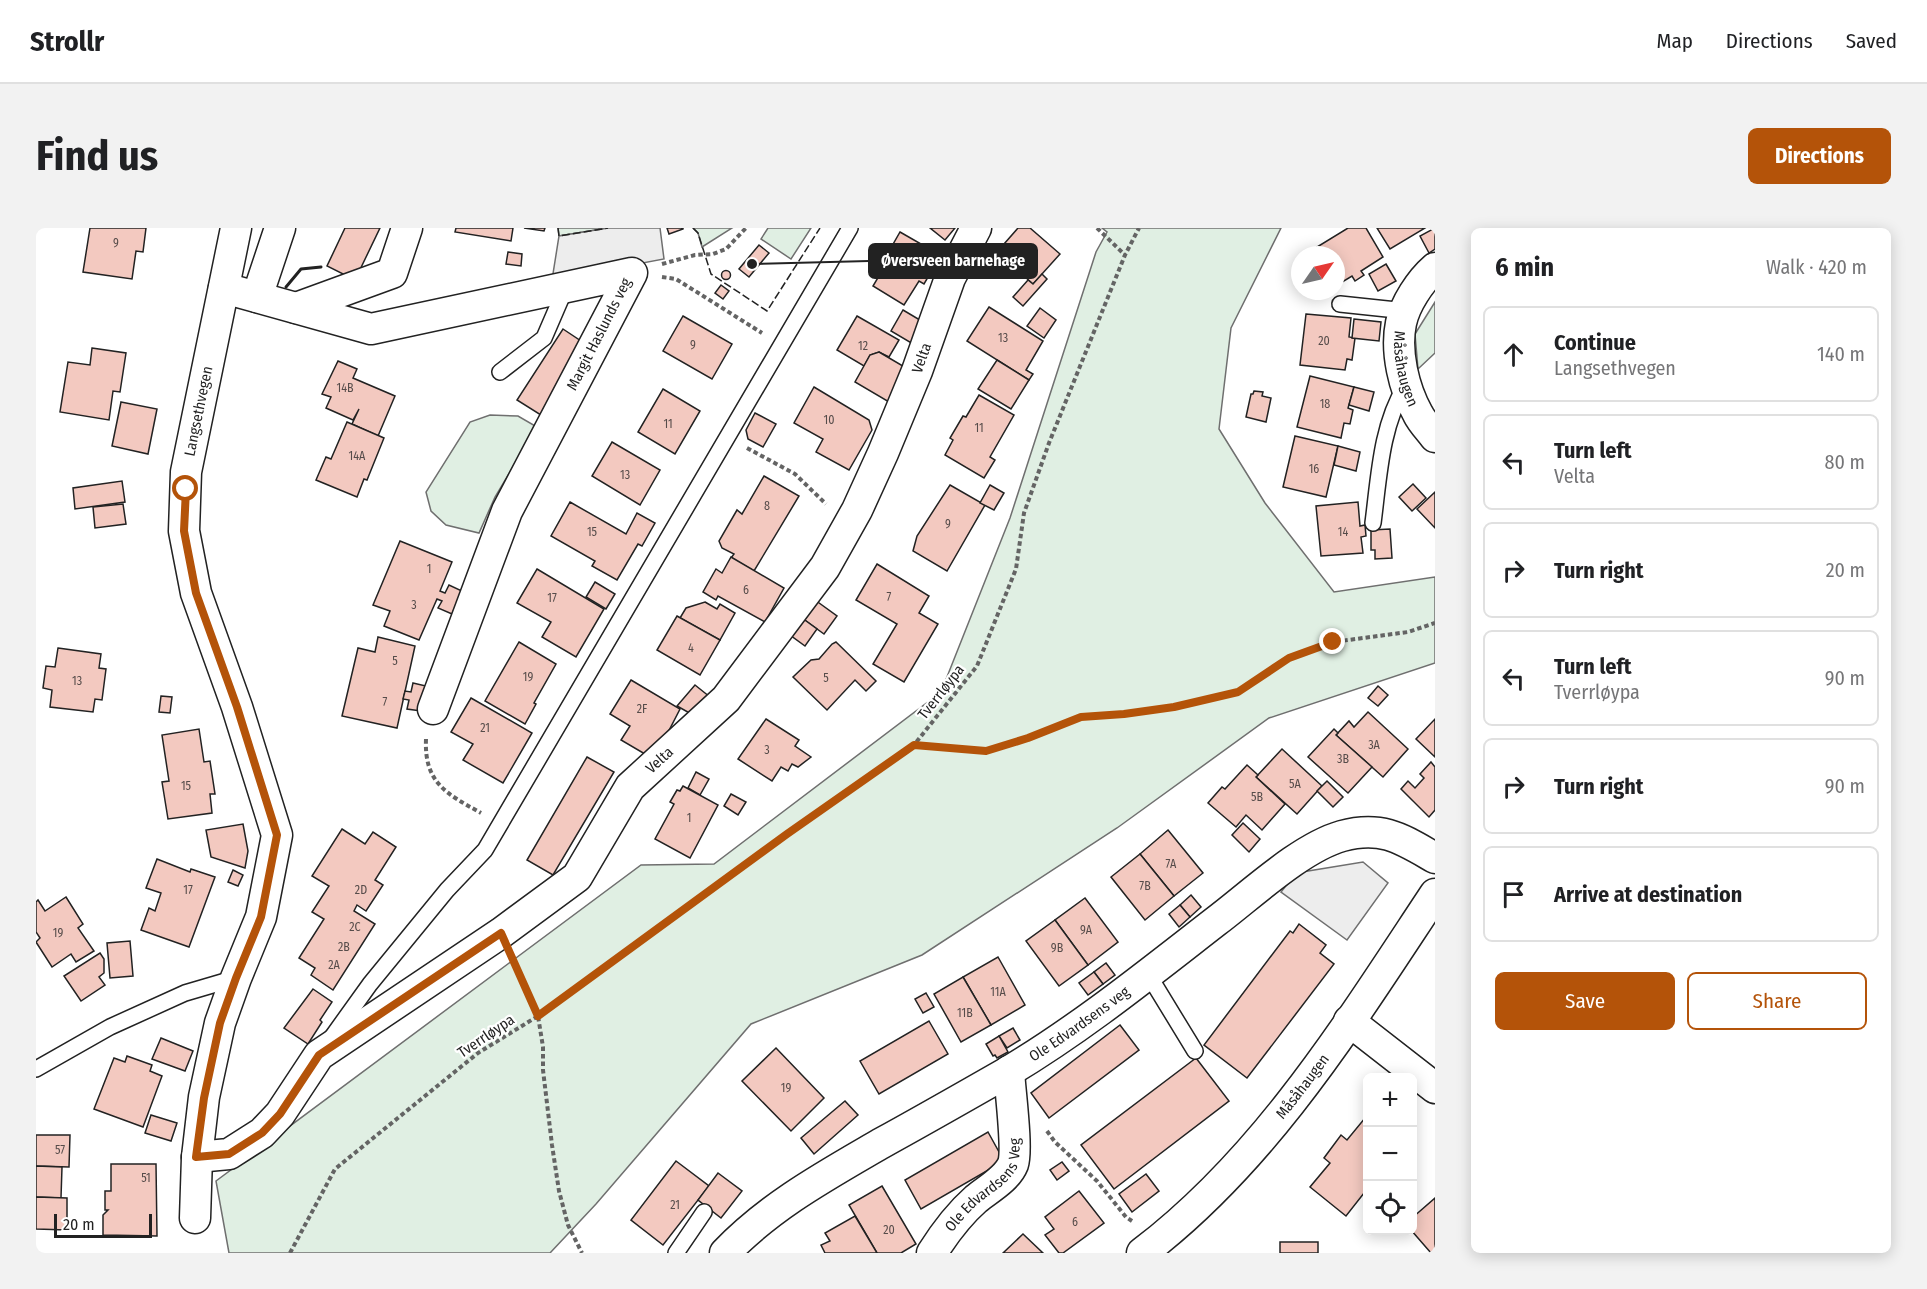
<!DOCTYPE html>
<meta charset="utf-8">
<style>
body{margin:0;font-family:"Fira Sans Condensed",sans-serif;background:#f2f2f2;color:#202124}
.controls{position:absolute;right:18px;bottom:18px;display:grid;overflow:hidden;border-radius:9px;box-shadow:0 3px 15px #0003}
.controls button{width:54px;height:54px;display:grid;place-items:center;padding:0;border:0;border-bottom:2px solid #e0e0e0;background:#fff;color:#202124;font:30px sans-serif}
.compass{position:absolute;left:1255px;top:18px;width:54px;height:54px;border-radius:50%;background:#fff;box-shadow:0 3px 15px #0003;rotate:56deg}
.scale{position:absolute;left:18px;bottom:15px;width:98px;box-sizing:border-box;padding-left:6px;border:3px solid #222;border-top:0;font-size:16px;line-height:21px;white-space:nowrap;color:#222;-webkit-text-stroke:4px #fff;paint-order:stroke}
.stop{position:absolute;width:18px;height:18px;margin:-14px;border:4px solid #b45309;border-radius:50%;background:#fff}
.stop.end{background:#b45309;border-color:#fff;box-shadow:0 2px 6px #0008}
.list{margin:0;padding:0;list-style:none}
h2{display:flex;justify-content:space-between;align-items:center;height:78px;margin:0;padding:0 24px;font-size:26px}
h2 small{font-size:20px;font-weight:400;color:#757577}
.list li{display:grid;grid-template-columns:39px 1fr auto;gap:18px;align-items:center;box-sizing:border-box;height:96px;margin:0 12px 12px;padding:0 12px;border:2px solid #e0e0e0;border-radius:9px}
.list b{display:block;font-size:22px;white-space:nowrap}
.list p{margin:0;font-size:20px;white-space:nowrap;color:#757577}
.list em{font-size:20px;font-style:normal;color:#757577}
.actions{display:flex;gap:12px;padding:18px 24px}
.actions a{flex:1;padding:14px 0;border:2px solid #b45309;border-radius:9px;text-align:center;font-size:21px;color:#b45309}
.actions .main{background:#b45309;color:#fff}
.icon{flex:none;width:33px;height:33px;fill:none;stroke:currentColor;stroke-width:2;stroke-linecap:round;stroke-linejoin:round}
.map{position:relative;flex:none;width:1399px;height:1025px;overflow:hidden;border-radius:9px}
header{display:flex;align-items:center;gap:36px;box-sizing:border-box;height:84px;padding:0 30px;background:#fff;border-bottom:2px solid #e0e0e0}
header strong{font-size:28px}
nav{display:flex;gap:33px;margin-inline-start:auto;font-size:21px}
.intro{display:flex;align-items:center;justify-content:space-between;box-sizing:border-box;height:144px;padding:0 36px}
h1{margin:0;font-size:42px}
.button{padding:15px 27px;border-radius:9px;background:#b45309;color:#fff;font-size:21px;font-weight:700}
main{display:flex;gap:36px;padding:0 36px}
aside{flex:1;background:#fff;border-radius:9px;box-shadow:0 3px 15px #0003}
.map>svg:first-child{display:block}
</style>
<header>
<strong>Strollr</strong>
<nav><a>Map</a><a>Directions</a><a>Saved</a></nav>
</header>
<div class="intro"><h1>Find us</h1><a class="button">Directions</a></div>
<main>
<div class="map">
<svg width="1399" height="1025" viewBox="0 0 1399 1025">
<rect width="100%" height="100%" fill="#fff"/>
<g fill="#e0efe3" stroke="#6f6f6f" stroke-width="1.5">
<polygon points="522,0 572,0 523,8"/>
<polygon points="657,0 696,0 666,19 662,5"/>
<polygon points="732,0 775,0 755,31 725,11"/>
<polygon points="1066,0 1245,0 1195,100 1183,201 1229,275 1298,364 1399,349 1399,435 1233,490 1081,600 886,727 715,796 560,976 514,1025 193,1025 180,953 605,637 678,636 905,464 974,290 1060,24 1071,4"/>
<polygon points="1399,74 1399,125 1382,141 1379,106"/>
<polygon points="454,187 482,188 501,199 459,269 443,305 410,297 395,283 390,264 434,194"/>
</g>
<g fill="#ededed" stroke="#6f6f6f" stroke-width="1.5">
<polygon points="572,0 624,0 628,31 516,52 523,8"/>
<polygon points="1327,634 1352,655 1311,712 1245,664 1260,645"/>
</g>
<g fill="#f3c9c0" stroke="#222" stroke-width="1.5">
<polygon points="54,0 110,0 107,24 100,23 96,51 47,44"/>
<polygon points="309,0 344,0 319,52 291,38"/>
<polygon points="420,0 477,0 475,13 419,4"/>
<polygon points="488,0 509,0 508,3"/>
<polygon points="631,0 647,0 647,1 633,6"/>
<polygon points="894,0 919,0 909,12"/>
<polygon points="982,0 994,0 1024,26 997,56 961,24"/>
<polygon points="1312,0 1330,0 1347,29 1325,43 1328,47 1319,53 1316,48 1303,56 1300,50 1300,27 1286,27 1281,19"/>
<polygon points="1341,0 1389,0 1354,21"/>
<polygon points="1399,0 1399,21 1393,25 1384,8"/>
<polygon points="864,4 899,24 889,41 895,44 888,56 883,53 868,77 837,58 843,48 840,46"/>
<polygon points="723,17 733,25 713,49 703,41"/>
<polygon points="472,24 486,26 485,38 470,36"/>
<polygon points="1350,36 1360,53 1342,63 1333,46"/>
<circle cx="690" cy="47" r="4.5"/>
<polygon points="1006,46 1011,51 987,78 977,69 992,52 997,56"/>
<polygon points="685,57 693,63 687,71 679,65"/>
<polygon points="953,79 1007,113 990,142 997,146 993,152 931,113"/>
<polygon points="1004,80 1020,92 1008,110 991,98"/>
<polygon points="867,82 889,95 877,116 855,103"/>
<polygon points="1270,86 1315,90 1313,109 1319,110 1316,132 1311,131 1309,142 1264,137"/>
<polygon points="647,88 696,116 676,151 627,123"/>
<polygon points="821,88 863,112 853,129 843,124 834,127 828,138 801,122"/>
<polygon points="1318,91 1345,94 1343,113 1316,110"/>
<polygon points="527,101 554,119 508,189 481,172"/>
<polygon points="56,120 90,125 84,164 77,163 73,192 24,184 32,134 54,137"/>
<polygon points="843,124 872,141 853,174 819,154 834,127"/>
<polygon points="961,132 993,152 975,181 942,161"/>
<polygon points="302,133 321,141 317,150 359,168 342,208 316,196 323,181 317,192 290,180 295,169 286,166"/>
<polygon points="1274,148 1318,159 1312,180 1317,182 1314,196 1308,195 1305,210 1261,199"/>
<polygon points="778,159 833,192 836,202 813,242 780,224 787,211 758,195"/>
<polygon points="1318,159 1338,164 1333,183 1313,177"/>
<polygon points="627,161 664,183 639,226 602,204"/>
<polygon points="1218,163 1227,164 1226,168 1235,170 1230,194 1210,189 1215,166 1217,166"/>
<polygon points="943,167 978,187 954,229 959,232 948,250 909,227 917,212 914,210 927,188 930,189"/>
<polygon points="85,174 121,181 112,226 76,218"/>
<polygon points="719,185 740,196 727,219 712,211 710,202"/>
<polygon points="311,194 348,210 331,252 328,251 321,269 280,252 290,229 295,231"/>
<polygon points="1259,208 1302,218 1290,269 1247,259"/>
<polygon points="576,214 624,242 604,277 556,248"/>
<polygon points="1302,218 1324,224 1320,243 1298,237"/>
<polygon points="728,248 763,268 718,343 695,330 698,326 686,320 683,313 701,282 706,286"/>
<polygon points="86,253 89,274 39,281 37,260"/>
<polygon points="1377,256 1390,270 1376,283 1363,269"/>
<polygon points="914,257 949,277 911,343 877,323 881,308"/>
<polygon points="954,257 968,265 958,282 944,275"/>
<polygon points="1399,264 1399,300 1381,281"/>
<polygon points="534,274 590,306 601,285 619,295 606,318 602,316 581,352 556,338 559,333 515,308"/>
<polygon points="1322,274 1324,298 1329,297 1330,308 1325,309 1327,325 1285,328 1280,278"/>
<polygon points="87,276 90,296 59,300 57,279"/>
<polygon points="1354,301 1356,330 1339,331 1339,322 1335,322 1335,302"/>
<polygon points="364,313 416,334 404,363 409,365 413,357 426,363 416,386 402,380 406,373 401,371 383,412 348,398 354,383 337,377"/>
<polygon points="695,329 748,360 729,394 682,368 680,372 667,364 680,341 686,345"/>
<polygon points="841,336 893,368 883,385 902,396 868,454 837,436 861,396 820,372"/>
<polygon points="501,341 568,381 540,429 506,409 515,394 481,375"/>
<polygon points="559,354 579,366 570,381 550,369"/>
<polygon points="779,372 801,388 788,406 766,390"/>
<polygon points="669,374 681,381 684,376 699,385 684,412 644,390 650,380"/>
<polygon points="641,388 684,412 664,447 621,422"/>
<polygon points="766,390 781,401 769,418 754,407"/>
<polygon points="342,409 379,418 361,500 306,488 322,420 339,424"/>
<polygon points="483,414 520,436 498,475 500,476 489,496 449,473"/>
<polygon points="800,414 840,453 830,463 819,452 791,482 757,449 775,432 783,431 796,416"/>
<polygon points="22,420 65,426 63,440 70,441 66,472 59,471 57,484 14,479 16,462 7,460 10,438 19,439"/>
<polygon points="595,452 644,481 627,514 614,529 585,512 594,498 574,486"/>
<polygon points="377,455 390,458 385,483 371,481 373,472 367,471 369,463 375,464"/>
<polygon points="659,457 674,469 657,487 641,478"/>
<polygon points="1342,458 1352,467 1342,478 1332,470"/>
<polygon points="125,468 136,469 134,485 123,484"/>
<polygon points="435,470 496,505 467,555 427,532 437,516 415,504"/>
<polygon points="1332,484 1372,521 1347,549 1300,507 1313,493 1318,499"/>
<polygon points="730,491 763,512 759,518 775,529 762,539 756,536 752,543 745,539 736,553 702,531"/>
<polygon points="1399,491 1399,529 1380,511"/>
<polygon points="163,501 168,534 174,533 179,566 174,566 176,585 132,591 126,554 133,553 126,507"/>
<polygon points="1298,501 1302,505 1300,507 1336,539 1312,565 1272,529"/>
<polygon points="1246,521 1286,558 1261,586 1220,549"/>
<polygon points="551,529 578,544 517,647 491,632"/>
<polygon points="1395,534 1399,539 1399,582 1393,589 1365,561 1372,553 1379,560 1388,550 1384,546"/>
<polygon points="1211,537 1222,547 1220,549 1249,576 1226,602 1210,587 1200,599 1172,575 1186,559 1189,561"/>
<polygon points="660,544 673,551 664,567 652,560"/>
<polygon points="1291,553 1307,569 1297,579 1281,563"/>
<polygon points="647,558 682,577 654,630 619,611 638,576 634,574 641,562 644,563"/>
<polygon points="695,566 710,574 702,587 688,578"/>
<polygon points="1207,595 1224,611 1213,624 1196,607"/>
<polygon points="207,596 212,623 209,640 175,629 170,602"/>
<polygon points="306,601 329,616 337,604 360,619 339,652 347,657 330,683 321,677 318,683 339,696 297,762 275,747 279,740 263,730 288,691 276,684 293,658 276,648"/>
<polygon points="1132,602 1167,645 1138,668 1104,626"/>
<polygon points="1104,626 1138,668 1109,692 1075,649"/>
<polygon points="121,631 154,644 155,641 179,649 153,719 105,702 113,680 119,683 125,665 110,660"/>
<polygon points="197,642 207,647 202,658 192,654"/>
<polygon points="1155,667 1165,679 1154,689 1144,677"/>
<polygon points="30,669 47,696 42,700 58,723 40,734 35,726 16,739 0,714 4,710 0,704 0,674 2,672 9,683"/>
<polygon points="1049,670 1082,714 1052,737 1019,692"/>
<polygon points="1144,677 1154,689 1143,699 1133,686"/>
<polygon points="1019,692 1052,737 1023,758 990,713"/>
<polygon points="1263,696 1290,717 1284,725 1298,736 1211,850 1168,817 1254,703 1257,705"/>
<polygon points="94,713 97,748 74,750 71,715"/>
<polygon points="64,725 68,731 68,745 63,749 69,757 45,773 28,748"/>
<polygon points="962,729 989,777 955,797 927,749"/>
<polygon points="1070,735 1079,747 1067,756 1058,744"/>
<polygon points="1058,744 1067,756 1052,767 1043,755"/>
<polygon points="927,749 955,797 925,814 898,766"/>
<polygon points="277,761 296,774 284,792 286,794 272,816 248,800"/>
<polygon points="890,765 898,779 887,785 879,771"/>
<polygon points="893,793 912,826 843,866 824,833"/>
<polygon points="1084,797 1103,822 1013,890 995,865"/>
<polygon points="977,800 984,812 971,820 963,808"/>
<polygon points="963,808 972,824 961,830 959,827 957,828 950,816"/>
<polygon points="125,810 157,823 149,843 116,831"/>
<polygon points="740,820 788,870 755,903 706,853"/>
<polygon points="91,828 116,837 114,843 126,848 107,899 58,881 78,830 89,834"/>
<polygon points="1160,830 1193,873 1078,961 1045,917"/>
<polygon points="809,873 822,887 778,926 765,910"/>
<polygon points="115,887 141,895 135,913 109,905"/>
<polygon points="1329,890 1332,893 1332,960 1310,988 1274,959 1294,935 1288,930 1305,907 1311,912"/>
<polygon points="952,904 968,933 885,981 869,952"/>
<polygon points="0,907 34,907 33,939 0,938"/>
<polygon points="640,933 673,958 627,1017 595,992"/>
<polygon points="1026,934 1033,943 1021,952 1014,942"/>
<polygon points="75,936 120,936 121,1008 67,1007 67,987 72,982 69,982 69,963 75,963"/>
<polygon points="0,938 26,939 25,970 0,969"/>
<polygon points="682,945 706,963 685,990 662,972"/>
<polygon points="1110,946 1123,963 1096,984 1083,966"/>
<polygon points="846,958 880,1016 865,1025 841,1025 813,977"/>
<polygon points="1043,963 1068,995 1027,1025 1023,1025 1009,1007 1018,1001 1009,989"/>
<polygon points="0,969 31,970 31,1002 0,1001"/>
<polygon points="1399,970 1399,1025 1395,1025 1375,1002 1376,1002 1376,990"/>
<polygon points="819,988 841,1025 789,1025 785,1017 794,1013 789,1005"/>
<polygon points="987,1006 1007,1025 967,1025"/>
<rect x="1244" y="1014" width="38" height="11"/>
</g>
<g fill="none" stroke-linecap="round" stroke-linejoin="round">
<defs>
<g id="lane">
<polyline points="1304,76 1370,83"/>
<polyline points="464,144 508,110 530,59"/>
<path d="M1337,295C1343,249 1345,198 1369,159"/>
<polyline points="1112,746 1159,823"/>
<polyline points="296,809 334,756 411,662 449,622 814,0"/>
<polyline points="0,841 74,799 149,765 200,750"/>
<polyline points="640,1025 668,984"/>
</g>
<g id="street">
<path id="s1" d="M1399,40C1384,53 1369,76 1365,95C1359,124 1368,161 1382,186C1386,194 1393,201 1399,209"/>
<polyline points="188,60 335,101 596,45 471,283 397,481"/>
<polyline points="221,69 244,0"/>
<polyline points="260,80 356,45 371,0"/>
<polyline points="1313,793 1399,860"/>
<path id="s2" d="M161,929L193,926L226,905L244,886L283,827L465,705L541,649L594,559L690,471L789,339L821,282L847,225L881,143L914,50L940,0"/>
<path id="s3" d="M159,990L161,929L168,869L184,795L200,750L225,689L241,607L201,479L160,365L148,303L150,244L200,0"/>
<path id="s4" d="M689,1025C734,978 789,948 844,916C886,893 928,869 970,845C1044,801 1112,746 1179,694C1215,667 1264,620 1306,608C1346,597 1366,611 1399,630"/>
<path id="s5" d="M896,1025C908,1006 923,986 940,971C952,961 971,951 977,936C982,921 974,862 973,843"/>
<path id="s6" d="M1106,1025C1230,931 1314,794 1399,666"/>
</g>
</defs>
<use href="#lane" stroke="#222" stroke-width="18"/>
<use href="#street" stroke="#222" stroke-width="33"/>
<g stroke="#646464" stroke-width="4" stroke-dasharray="4.5 3" stroke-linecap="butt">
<polyline points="1061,0 1089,27"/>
<polyline points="626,36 659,27 677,26 690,21 710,0"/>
<polyline points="626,49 640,51 726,105"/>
<polyline points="711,220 759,246 790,276"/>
<path d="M390,511C388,555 411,566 445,585"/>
<polyline points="879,517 950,523 992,510 1045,489 1088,486 1138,479 1202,464 1253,430 1297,414 1372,404 1399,395"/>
<polyline points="478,734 502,788 507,819 507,842 516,917 523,963 532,997 546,1025"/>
<polyline points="1011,903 1019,914 1061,953 1090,989 1096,993"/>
<polyline points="254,1025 299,941 442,825 502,788 751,606 878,517 941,438 980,341 988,285 1013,215 1089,27 1103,0"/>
</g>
<use href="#lane" stroke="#fff" stroke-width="15"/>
<use href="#street" stroke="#fff" stroke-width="30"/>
<g stroke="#222" stroke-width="1.5" stroke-dasharray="8 3" stroke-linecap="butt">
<polyline points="522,0 523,8 572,0"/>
<polyline points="657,0 662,5 675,46 731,83 784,0"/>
</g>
<polyline stroke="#222" stroke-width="3" points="250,59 265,41 285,39"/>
</g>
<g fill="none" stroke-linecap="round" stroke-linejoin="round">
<polyline stroke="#b45309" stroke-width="8" points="150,261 148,303 160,365 201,479 241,607 225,689 200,750 184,795 168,870 160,929 193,926 226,905 244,886 283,827 465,705 502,788 751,606 878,517 950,523 992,510 1045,489 1088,486 1138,479 1202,464 1253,430 1297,414"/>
</g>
<g text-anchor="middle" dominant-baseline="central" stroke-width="4.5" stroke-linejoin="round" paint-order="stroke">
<g font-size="12" fill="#564c4a">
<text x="80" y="15">9</text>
<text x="967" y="110">13</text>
<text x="1288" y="113">20</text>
<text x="657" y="117">9</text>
<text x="827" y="118">12</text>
<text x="309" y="160">14B</text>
<text x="1289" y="176">18</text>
<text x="793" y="192">10</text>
<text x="632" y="196">11</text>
<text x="943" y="200">11</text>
<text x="321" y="228">14A</text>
<text x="1278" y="241">16</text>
<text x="589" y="247">13</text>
<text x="731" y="278">8</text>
<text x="912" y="296">9</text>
<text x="556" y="304">15</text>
<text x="1307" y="304">14</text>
<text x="393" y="341">1</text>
<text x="710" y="362">6</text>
<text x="853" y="369">7</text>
<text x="516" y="370">17</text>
<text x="378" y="377">3</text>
<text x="655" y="420">4</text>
<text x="359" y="433">5</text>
<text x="492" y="449">19</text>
<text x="790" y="450">5</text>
<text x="41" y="453">13</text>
<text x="349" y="474">7</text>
<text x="606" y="481">2F</text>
<text x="449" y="500">21</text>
<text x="1338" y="517">3A</text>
<text x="731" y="522">3</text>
<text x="1307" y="531">3B</text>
<text x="1259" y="556">5A</text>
<text x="150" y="558">15</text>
<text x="1221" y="569">5B</text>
<text x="653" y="590">1</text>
<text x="1135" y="636">7A</text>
<text x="1109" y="658">7B</text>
<text x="152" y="662">17</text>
<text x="325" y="662">2D</text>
<text x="319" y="699">2C</text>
<text x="1050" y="702">9A</text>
<text x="22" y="705">19</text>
<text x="308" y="719">2B</text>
<text x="1021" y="720">9B</text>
<text x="298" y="737">2A</text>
<text x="962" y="764">11A</text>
<text x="929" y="785">11B</text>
<text x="750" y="860">19</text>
<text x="24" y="922">57</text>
<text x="110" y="950">51</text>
<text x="639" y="977">21</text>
<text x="1039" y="994">6</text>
<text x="853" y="1002">20</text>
</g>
<g font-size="15" fill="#222" stroke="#fff">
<text transform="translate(563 106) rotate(-63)">Margit Haslunds veg</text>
<text stroke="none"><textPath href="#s2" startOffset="1112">Velta</textPath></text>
<text stroke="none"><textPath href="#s1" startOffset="112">Måsåhaugen</textPath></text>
<text stroke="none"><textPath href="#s3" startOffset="834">Langsethvegen</textPath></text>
<text transform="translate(905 464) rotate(-52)">Tverrløypa</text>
<text stroke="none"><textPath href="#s2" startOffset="626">Velta</textPath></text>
<text stroke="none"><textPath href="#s4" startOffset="423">Ole Edvardsens veg</textPath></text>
<text transform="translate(450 808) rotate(-34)">Tverrløypa</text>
<text stroke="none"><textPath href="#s6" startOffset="232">Måsåhaugen</textPath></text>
<text stroke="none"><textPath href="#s5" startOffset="88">Ole Edvardsens Veg</textPath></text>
</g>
</g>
<path fill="none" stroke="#222" stroke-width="2" d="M716 36L833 33"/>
<circle fill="#222" stroke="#fff" stroke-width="2" cx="716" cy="36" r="6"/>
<rect fill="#222" stroke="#222" stroke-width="2" x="833" y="16" width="168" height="34" rx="6"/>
<g font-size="16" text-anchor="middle" font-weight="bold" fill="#fff">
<text x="917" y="38">Øversveen barnehage</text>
</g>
</svg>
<div class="controls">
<button>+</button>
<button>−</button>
<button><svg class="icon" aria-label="locate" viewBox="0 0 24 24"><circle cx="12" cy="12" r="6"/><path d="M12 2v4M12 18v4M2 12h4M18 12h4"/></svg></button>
</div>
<svg class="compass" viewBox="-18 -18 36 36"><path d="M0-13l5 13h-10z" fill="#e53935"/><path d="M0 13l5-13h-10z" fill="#757577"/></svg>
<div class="scale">20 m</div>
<div class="stop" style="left:150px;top:261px"></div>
<div class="stop end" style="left:1297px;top:414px"></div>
</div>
<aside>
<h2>6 min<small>Walk · 420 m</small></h2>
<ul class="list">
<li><svg class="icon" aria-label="ahead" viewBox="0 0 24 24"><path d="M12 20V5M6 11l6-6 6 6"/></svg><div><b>Continue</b><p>Langsethvegen</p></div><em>140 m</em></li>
<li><svg class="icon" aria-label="left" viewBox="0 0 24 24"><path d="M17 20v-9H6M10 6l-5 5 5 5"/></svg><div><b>Turn left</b><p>Velta</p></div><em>80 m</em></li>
<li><svg class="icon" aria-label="right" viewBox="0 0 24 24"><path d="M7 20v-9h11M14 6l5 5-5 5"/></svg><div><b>Turn right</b></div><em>20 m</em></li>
<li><svg class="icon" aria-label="left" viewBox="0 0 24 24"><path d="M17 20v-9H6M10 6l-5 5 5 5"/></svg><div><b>Turn left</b><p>Tverrløypa</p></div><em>90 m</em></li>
<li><svg class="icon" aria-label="right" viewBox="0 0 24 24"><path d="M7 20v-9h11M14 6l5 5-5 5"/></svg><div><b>Turn right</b></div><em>90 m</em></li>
<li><svg class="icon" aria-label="arrive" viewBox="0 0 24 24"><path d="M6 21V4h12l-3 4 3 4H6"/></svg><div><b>Arrive at destination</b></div></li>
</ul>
<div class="actions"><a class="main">Save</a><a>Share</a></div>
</aside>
</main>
